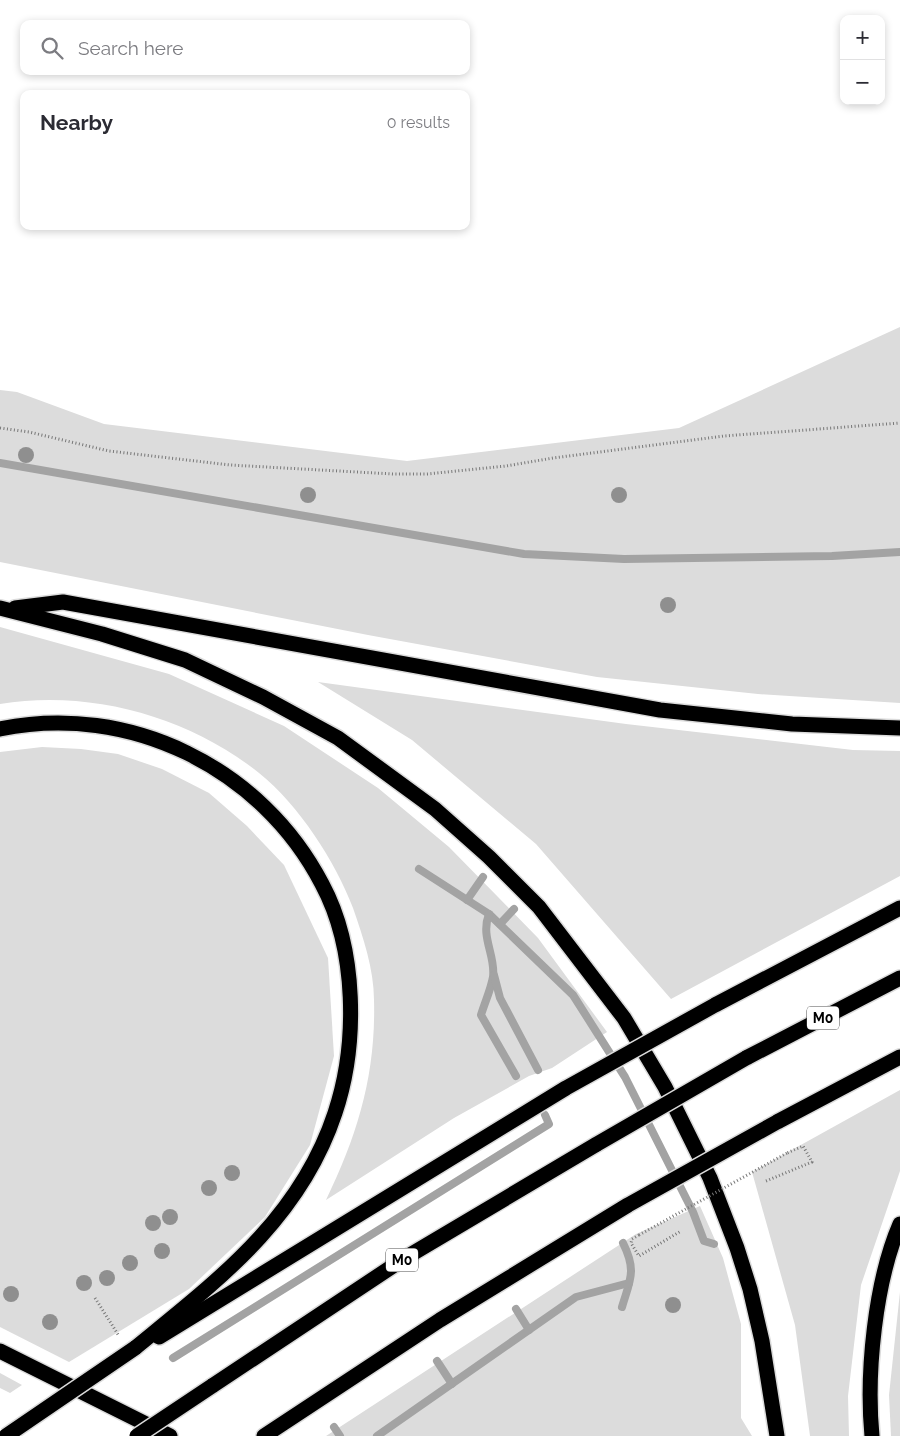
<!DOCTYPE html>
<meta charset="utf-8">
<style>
body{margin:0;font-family:Raleway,sans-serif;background:#f2f2f3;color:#2b2b33}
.controls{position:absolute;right:15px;top:15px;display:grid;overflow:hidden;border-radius:10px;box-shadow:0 2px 8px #0003}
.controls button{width:45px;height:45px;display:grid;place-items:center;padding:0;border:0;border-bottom:1px solid #e1e1e2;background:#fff;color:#2b2b33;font:25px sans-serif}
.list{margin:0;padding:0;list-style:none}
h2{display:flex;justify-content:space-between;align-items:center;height:65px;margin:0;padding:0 20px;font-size:21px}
h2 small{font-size:16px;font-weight:400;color:#7c7c81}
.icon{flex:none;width:28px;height:28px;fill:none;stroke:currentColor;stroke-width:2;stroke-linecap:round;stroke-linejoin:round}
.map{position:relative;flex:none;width:900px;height:1436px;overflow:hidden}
.search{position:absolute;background:#fff;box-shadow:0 2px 8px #0003;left:20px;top:20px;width:450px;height:55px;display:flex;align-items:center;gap:12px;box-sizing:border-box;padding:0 18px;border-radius:10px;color:#7c7c81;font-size:19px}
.panel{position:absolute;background:#fff;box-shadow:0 2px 8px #0003;left:20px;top:90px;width:450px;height:140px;border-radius:10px}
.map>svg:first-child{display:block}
</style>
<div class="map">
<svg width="900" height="1436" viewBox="0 0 900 1436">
<rect width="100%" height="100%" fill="#fff"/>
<g fill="#dcdcdc">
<polygon points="900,327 900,703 758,694 597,677 368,635 0,562 0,390 17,392 104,424 407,461 679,428"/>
<path d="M0,627L169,674L284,726L378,788L449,847L538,938L607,1032L552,1068L529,1076L454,1118L326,1200C358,1134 376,1074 374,1000C374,969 363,937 353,908C335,861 299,805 259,773C188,716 89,689 0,704Z"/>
<polygon points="318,682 626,724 853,750 900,751 900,876 671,999 536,844 412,740"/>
<polygon points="42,747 81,749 118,754 162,769 209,793 247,826 284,865 328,958 334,1056 310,1145 265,1217 189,1289 69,1362 0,1327 0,752"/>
<polygon points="900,1090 900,1171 861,1285 848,1396 849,1436 810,1436 795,1325 752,1172"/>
<polygon points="700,1206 723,1258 741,1324 741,1418 752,1436 326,1436 636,1234"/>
<polygon points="900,1292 900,1436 891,1436 889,1395"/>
<polygon points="0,1373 22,1385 10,1393 0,1388"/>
</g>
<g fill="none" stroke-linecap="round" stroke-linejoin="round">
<g stroke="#a3a3a3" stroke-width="8">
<polyline points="0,463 524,554 624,559 832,556 900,552"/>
<polyline points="419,869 489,914 573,995 625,1077 693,1212 704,1241 714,1244"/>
<polyline points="467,900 483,877"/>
<path d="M489,914C480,937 496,956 493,977C491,989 485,1002 481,1015L516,1076"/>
<polyline points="500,924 514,909"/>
<polyline points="494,975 500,998 538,1070"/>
<path d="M622,1307C630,1280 637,1271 623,1243"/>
<polyline points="516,1309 529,1330"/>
<polyline points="173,1358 549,1124 545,1115"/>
<polyline points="437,1361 452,1384"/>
<polyline points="334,1427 340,1436"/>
<polyline points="377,1436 576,1297 629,1283"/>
</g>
<defs>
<g id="highway">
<polyline points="0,608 102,634 185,660 263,697 338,738 435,809 489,857 539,907 624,1018 665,1087 710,1178 737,1248 750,1289 762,1341 777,1436"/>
<polyline points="15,608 63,602 660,710 792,724 900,728"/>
<path d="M0,729C129,702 262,768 322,884C357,949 358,1044 335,1113C300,1219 218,1280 135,1348"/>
<polyline points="715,1005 900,908"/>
<polyline points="746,1058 900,978"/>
<polyline points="777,1122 900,1057"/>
<polyline points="159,1337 566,1088"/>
<polyline points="0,1351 170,1436"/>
<polyline points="212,1386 405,1258 597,1144"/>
<polyline points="264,1436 440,1320 628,1205"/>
<path d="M872,1436C866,1373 875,1282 900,1224"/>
</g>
</defs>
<use href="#highway" stroke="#dbdbdb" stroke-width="18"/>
<g stroke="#777" stroke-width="3" stroke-dasharray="1 2.5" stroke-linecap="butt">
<polyline points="0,428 29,432 109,451 230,465 393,474 427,474 506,466 553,458 724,436 900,423"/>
<polyline points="766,1181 812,1162 803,1146 787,1153"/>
<polyline points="639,1235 632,1239 631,1243 639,1256 681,1231"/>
<polyline points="95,1298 119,1336"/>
</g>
<use href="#highway" stroke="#000" stroke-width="15"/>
<defs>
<g id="highway-bridge">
<polyline points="566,1088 715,1005"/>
<polyline points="597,1144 746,1058"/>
<polyline points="628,1205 777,1122"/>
<polyline points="6,1436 135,1348"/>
<polyline points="137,1436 212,1386"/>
</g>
</defs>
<use href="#highway-bridge" stroke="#dbdbdb" stroke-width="18" stroke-linecap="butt"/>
<polyline stroke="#777" stroke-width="3" stroke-dasharray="1 2.5" stroke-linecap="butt" points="639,1235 787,1153"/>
<use href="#highway-bridge" stroke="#000" stroke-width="15"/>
</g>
<g fill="#8f8f8f">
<circle cx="26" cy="455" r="8"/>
<circle cx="308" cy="495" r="8"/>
<circle cx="619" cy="495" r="8"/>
<circle cx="668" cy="605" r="8"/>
<circle cx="232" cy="1173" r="8"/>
<circle cx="209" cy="1188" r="8"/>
<circle cx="170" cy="1217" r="8"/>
<circle cx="153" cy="1223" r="8"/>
<circle cx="162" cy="1251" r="8"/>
<circle cx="130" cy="1263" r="8"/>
<circle cx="107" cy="1278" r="8"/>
<circle cx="84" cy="1283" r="8"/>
<circle cx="11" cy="1294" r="8"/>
<circle cx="673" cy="1305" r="8"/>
<circle cx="50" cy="1322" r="8"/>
</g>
<g text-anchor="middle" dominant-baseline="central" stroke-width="4" stroke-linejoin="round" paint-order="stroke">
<g fill="#fff" stroke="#4c4c4c" stroke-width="1">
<rect x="807" y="1006.5" width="32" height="23" rx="4"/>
<rect x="386" y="1248.5" width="32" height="23" rx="4"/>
</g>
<g font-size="14" font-weight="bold" fill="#000">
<text x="823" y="1018">M0</text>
<text x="402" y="1260">M0</text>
</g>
</g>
</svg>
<div class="controls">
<button>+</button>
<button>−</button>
</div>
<div class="search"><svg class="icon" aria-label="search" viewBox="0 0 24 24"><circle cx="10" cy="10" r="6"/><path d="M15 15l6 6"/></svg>Search here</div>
<section class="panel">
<h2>Nearby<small>0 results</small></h2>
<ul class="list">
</ul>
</section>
</div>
